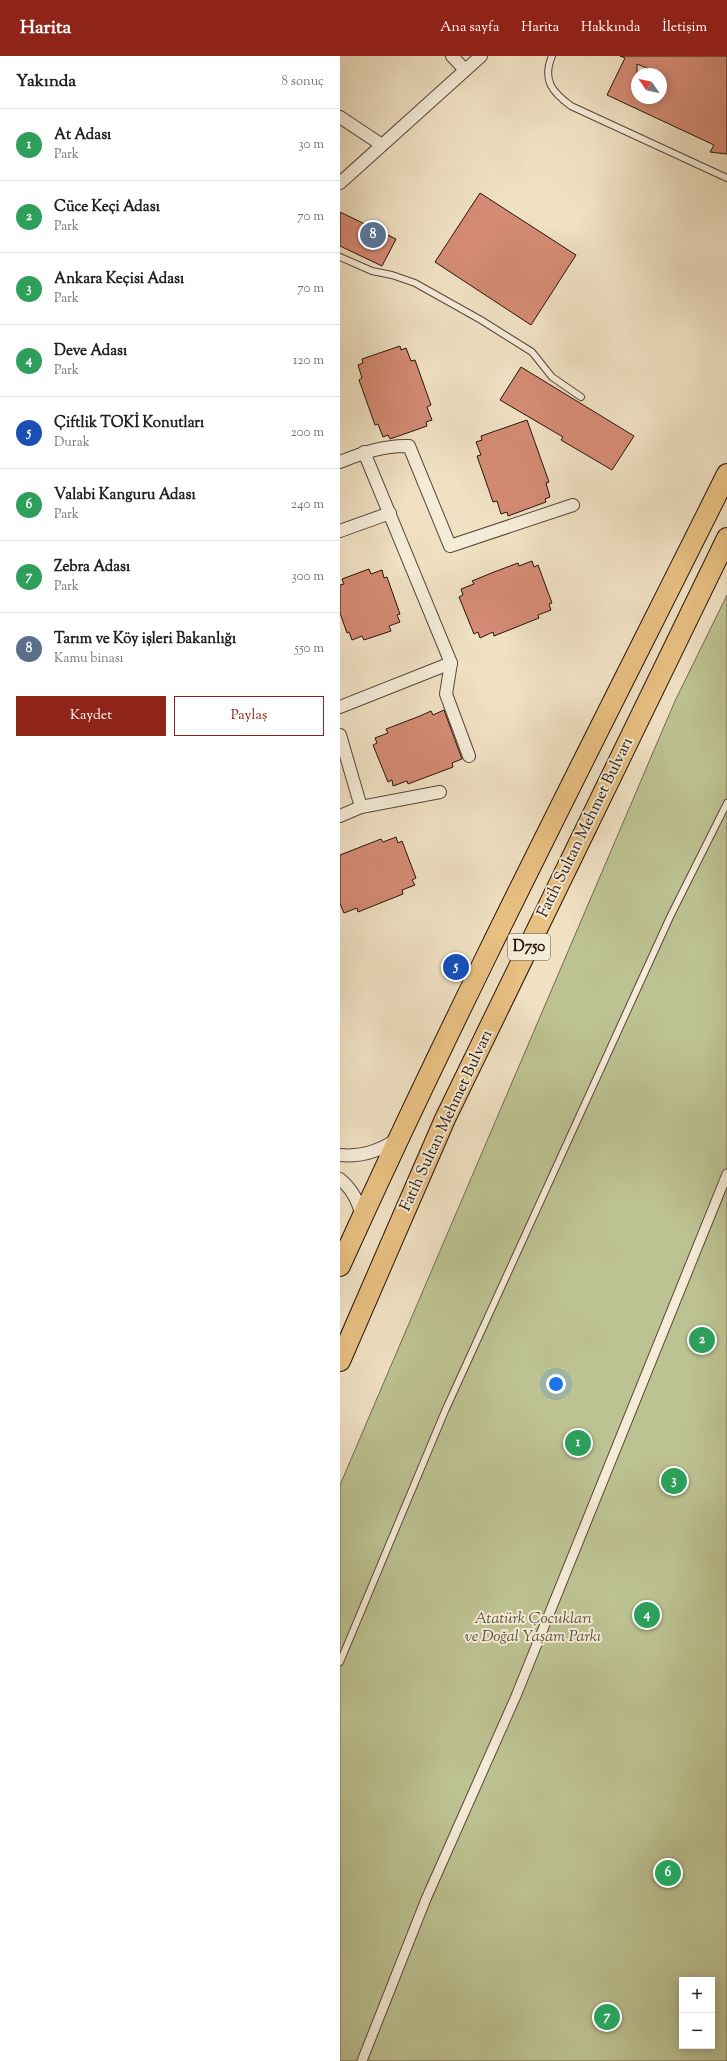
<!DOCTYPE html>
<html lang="tr">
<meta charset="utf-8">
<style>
body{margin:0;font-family:"Sorts Mill Goudy",serif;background:#f6f6f6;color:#202124}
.controls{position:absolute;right:12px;bottom:12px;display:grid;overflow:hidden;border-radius:0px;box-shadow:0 2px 10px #0003}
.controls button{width:36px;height:36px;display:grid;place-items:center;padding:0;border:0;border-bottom:1px solid #e0e0e0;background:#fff;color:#202124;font:20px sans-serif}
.compass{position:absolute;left:291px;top:12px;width:36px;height:36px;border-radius:50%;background:#fff;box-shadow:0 2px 10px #0003;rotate:304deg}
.you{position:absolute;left:216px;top:1328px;width:14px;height:14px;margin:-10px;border:3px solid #fff;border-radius:50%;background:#1a73e8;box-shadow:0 0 0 6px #1a73e833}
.badge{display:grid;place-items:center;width:26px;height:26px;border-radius:50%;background:#8f2418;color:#fff;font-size:13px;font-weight:700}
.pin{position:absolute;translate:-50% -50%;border:2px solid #fff;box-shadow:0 1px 4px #0006}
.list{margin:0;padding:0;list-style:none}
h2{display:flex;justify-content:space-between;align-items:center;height:52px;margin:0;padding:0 16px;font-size:17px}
h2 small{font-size:13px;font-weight:400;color:#757577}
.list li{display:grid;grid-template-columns:26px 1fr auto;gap:12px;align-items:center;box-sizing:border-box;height:72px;padding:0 16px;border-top:1px solid #e0e0e0}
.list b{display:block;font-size:15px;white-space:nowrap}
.list p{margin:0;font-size:13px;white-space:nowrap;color:#757577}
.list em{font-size:13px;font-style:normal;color:#757577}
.actions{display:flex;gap:8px;padding:12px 16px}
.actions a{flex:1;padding:9px 0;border:1px solid #8f2418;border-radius:0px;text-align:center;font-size:14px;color:#8f2418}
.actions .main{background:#8f2418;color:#fff}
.map{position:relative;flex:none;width:387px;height:2005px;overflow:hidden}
header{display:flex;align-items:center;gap:24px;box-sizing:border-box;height:56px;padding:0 20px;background:#8f2418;color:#fff}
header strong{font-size:19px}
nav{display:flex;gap:22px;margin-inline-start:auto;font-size:14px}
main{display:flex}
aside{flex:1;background:#fff}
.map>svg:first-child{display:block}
</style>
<header>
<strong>Harita</strong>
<nav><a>Ana sayfa</a><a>Harita</a><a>Hakkında</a><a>İletişim</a></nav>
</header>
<main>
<aside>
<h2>Yakında<small>8 sonuç</small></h2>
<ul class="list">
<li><span class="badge" style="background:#2e9e5b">1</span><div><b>At Adası</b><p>Park</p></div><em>30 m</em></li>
<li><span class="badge" style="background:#2e9e5b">2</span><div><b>Cüce Keçi Adası</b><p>Park</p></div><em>70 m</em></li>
<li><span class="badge" style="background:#2e9e5b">3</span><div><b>Ankara Keçisi Adası</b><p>Park</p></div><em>70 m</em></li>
<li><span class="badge" style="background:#2e9e5b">4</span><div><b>Deve Adası</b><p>Park</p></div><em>120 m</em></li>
<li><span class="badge" style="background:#1a4fb4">5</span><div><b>Çiftlik TOKİ Konutları</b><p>Durak</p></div><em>200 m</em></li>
<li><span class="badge" style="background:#2e9e5b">6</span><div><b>Valabi Kanguru Adası</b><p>Park</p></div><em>240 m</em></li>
<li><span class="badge" style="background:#2e9e5b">7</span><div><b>Zebra Adası</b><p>Park</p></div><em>300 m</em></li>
<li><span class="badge" style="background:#5c6f8a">8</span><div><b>Tarım ve Köy işleri Bakanlığı</b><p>Kamu binası</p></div><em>550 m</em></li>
</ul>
<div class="actions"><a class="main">Kaydet</a><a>Paylaş</a></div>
</aside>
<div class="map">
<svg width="387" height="2005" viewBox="0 0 387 2005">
<rect width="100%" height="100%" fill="#f0e1c3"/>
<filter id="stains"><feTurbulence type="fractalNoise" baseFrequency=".005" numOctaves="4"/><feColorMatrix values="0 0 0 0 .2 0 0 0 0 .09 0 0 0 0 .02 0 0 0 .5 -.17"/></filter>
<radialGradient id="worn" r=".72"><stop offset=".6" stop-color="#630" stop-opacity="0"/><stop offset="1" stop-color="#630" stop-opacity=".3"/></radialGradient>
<path fill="#bdc292" stroke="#716a4f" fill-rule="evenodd" d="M387,539V2005H0V1429L335,645ZM342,1924H372V1990H342Z"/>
<g fill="#d58b75" stroke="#25130c" fill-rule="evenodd">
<path d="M280,0H387V98L370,96L374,89L267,39L285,2ZM297,8L321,18V42H297Z"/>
<polygon points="140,137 236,199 191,269 95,206"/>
<polygon points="0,156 56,183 42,210 0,190"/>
<polygon points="60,290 61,294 66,292 71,305 75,304 91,349 87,351 92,364 86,366 87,370 50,383 48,379 43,381 38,368 35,369 19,324 22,322 18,309 23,307 22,303"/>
<polygon points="181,311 294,380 272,414 221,384 223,381 160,344"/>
<polygon points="187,364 209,426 206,427 210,441 205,443 206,446 168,460 167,456 161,458 157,445 153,446 137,400 141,399 136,386 142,384 141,380"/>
<polygon points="192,505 194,511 198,509 212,547 209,548 211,554 198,559 199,562 154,580 153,576 140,582 138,576 134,578 119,541 123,539 121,533 134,528 132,525 154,516 178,507 179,510"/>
<polygon points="29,513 31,518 42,514 44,522 47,521 60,558 57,559 60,566 49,570 51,575 24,584 22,580 12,584 9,576 7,577 0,557 0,529 4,528 2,523"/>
<polygon points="104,654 122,703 112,707 113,711 68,728 67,725 53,730 52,724 48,726 33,689 37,687 35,682 48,677 46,673 80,660 91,655 93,659"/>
<polygon points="56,781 58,787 62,785 76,822 72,824 75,829 62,834 63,838 18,856 17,852 4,857 0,848 0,799 41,783 43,786"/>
</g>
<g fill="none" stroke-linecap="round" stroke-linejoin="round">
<defs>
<g id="service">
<path d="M212,0C202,24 212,36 231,50L387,122"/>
<polyline points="0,201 32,215 52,219 75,227 141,264 192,296 212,321 241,341"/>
<polyline points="0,1606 105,1355 330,861 387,747"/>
</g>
<polyline id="pedestrian" points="22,2005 86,1843 176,1640 387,1118"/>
<g id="minor">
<polyline points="112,0 125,14"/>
<polyline points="0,61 42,89"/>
<polyline points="0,127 141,0"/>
<path d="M0,406C22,397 45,389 69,390L110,490L233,449"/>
<polyline points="0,475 50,457"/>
<polyline points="111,607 106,638 129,700"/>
<polyline points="0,651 111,607 24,396"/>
<polyline points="0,679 21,751"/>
<polyline points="0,760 21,751 100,736"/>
<path d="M0,1099C21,1101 40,1095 57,1083"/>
<path d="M0,1123C13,1134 18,1145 22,1161"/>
</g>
<g id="trunk">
<path d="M0,1210C121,942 256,681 387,418"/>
<polyline points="0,1305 105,1063 387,482"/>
</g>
</defs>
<use href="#service" stroke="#58463a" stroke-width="8"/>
<use href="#pedestrian" stroke="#58463a" stroke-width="11"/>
<use href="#minor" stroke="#58463a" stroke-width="14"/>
<use href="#trunk" stroke="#25130c" stroke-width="22"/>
<use href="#service" stroke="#f5ecd8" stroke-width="6"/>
<use href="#pedestrian" stroke="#f5ecd8" stroke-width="9"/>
<use href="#minor" stroke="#f5ecd8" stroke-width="12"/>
<use href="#trunk" stroke="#e8c082" stroke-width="20"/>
</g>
<g text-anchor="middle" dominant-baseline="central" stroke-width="4" stroke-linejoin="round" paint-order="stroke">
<rect fill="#f5ecd8" stroke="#635449" stroke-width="1" x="168" y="878" width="42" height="26" rx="3"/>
<g font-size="15" font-weight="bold" fill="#25130c">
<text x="189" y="891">D750</text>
</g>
<g font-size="16" fill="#25130c" stroke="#f5ecd8">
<text transform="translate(246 772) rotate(-64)">Fatih Sultan Mehmet Bulvarı</text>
<text transform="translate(107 1065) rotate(-65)">Fatih Sultan Mehmet Bulvarı</text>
</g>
<g font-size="16" font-style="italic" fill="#5a503b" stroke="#f5ecd8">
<text x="193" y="1563">Atatürk Çocukları<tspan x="193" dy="18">ve Doğal Yaşam Parkı</tspan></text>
</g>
</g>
<rect width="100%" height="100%" filter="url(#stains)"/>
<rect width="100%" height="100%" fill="url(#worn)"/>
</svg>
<div class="controls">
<button>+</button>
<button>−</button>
</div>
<svg class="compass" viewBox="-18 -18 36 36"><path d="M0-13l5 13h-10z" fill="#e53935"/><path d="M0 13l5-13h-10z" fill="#757577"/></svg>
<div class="you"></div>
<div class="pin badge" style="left:238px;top:1387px;background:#2e9e5b">1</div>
<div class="pin badge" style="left:362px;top:1284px;background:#2e9e5b">2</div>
<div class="pin badge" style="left:334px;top:1425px;background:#2e9e5b">3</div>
<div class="pin badge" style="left:307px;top:1559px;background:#2e9e5b">4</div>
<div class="pin badge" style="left:116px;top:911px;background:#1a4fb4">5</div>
<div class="pin badge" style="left:328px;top:1817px;background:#2e9e5b">6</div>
<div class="pin badge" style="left:267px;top:1961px;background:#2e9e5b">7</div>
<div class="pin badge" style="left:33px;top:179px;background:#5c6f8a">8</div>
</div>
</main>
